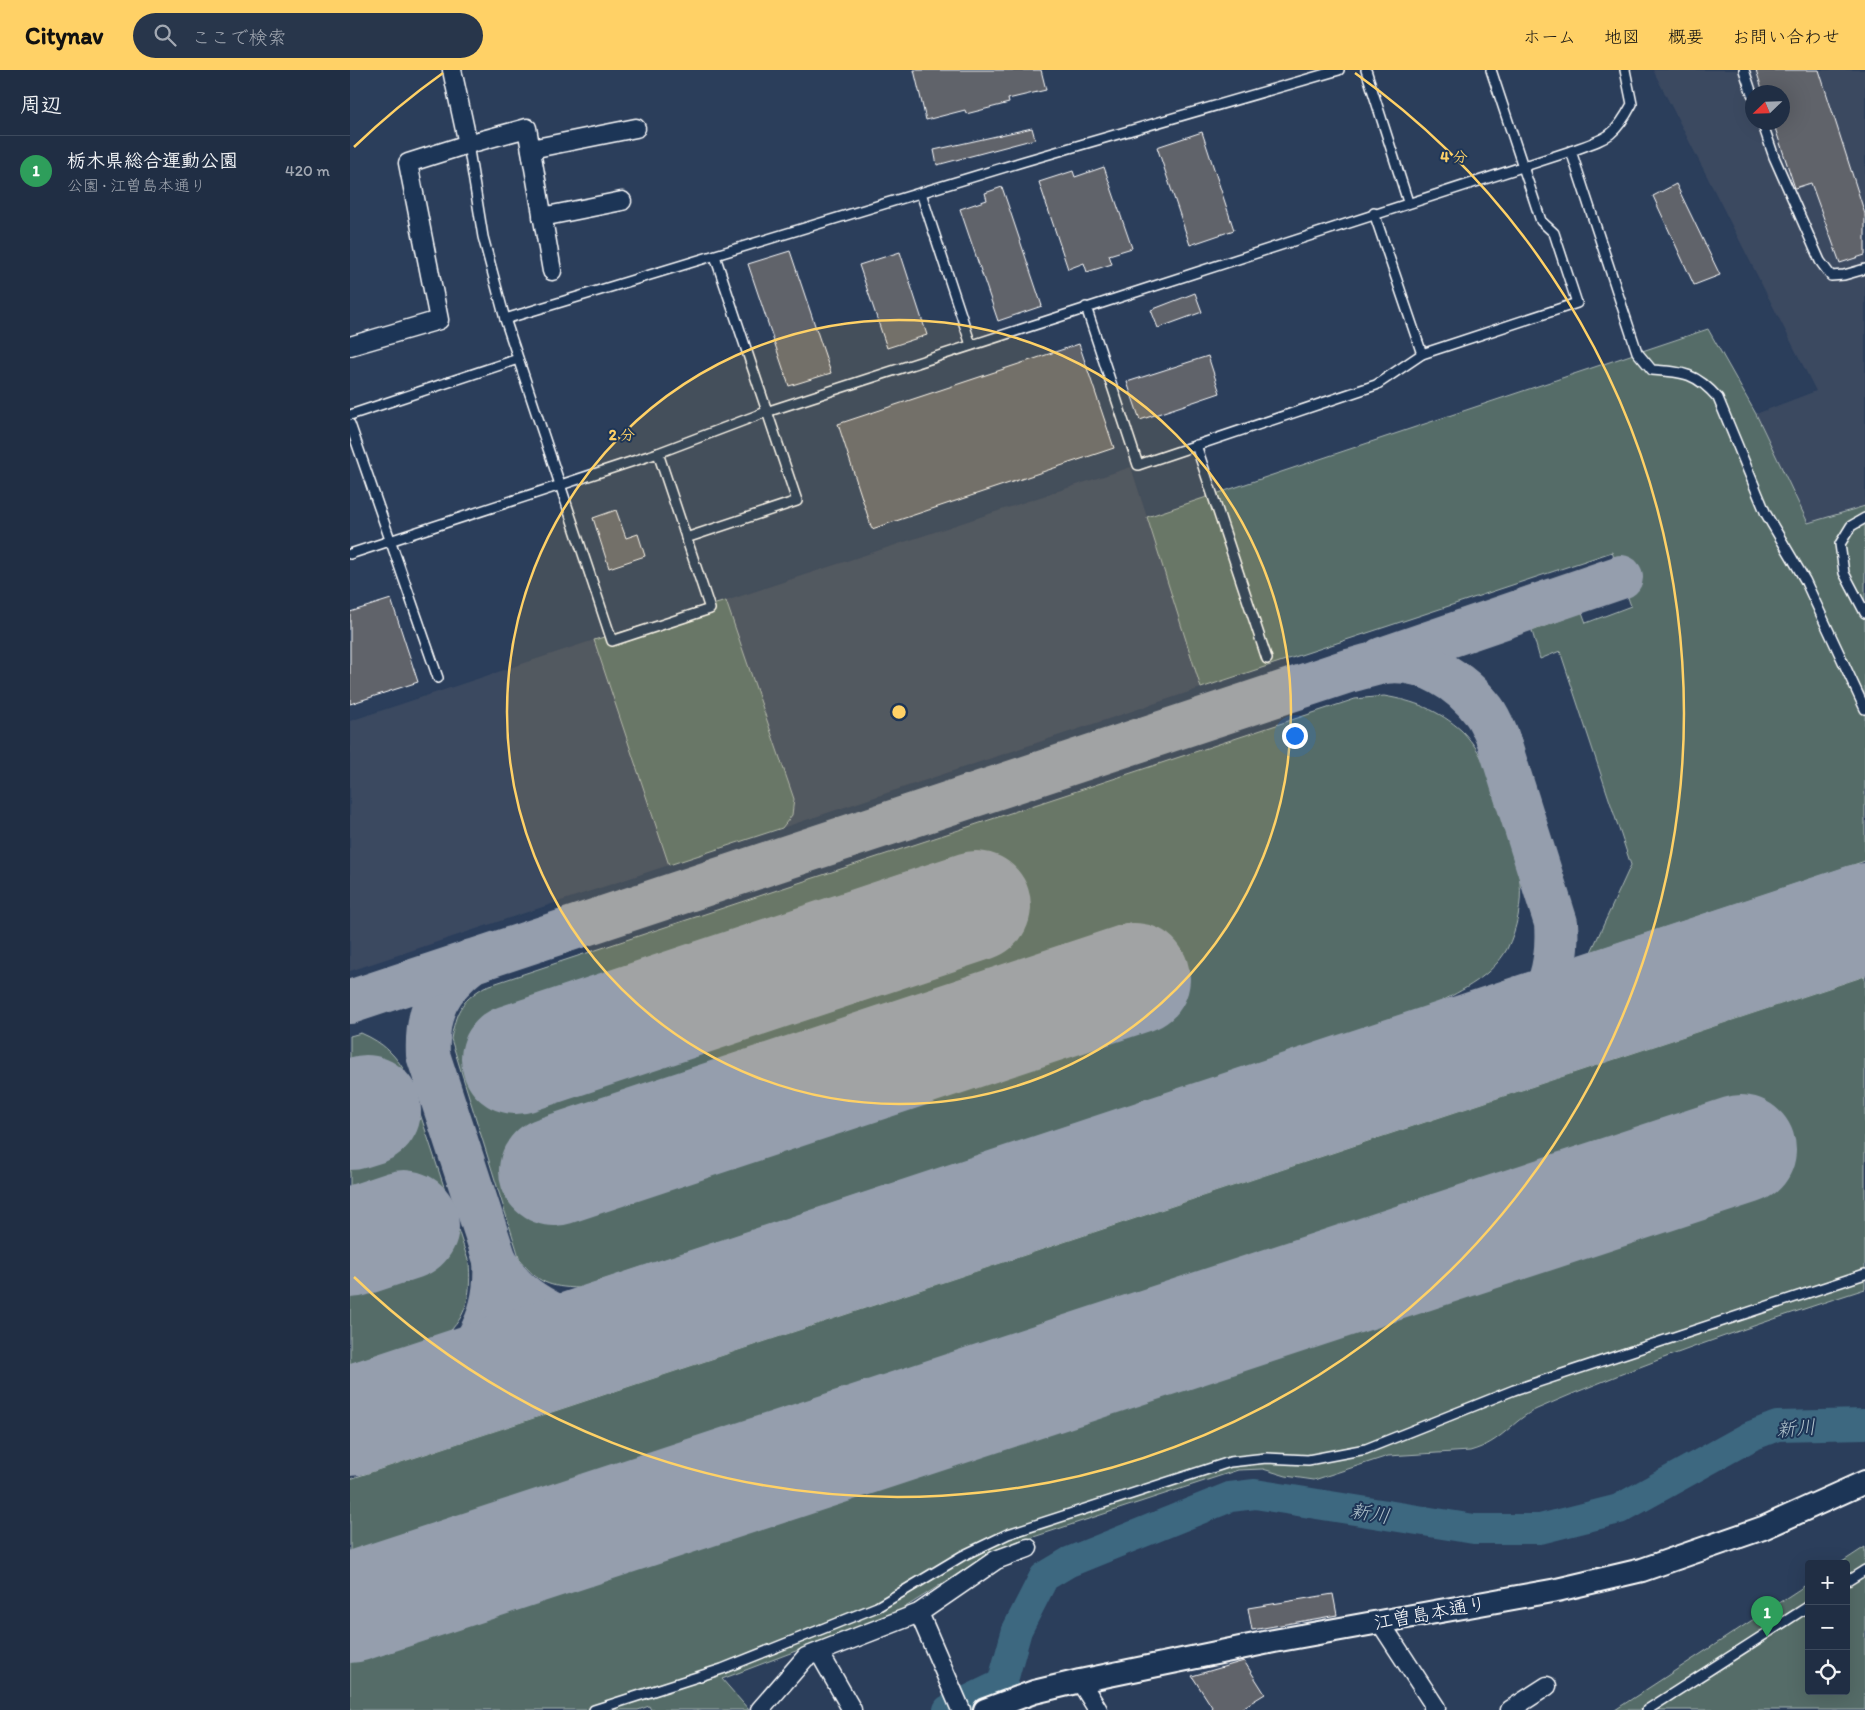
<!DOCTYPE html>
<html lang="ja">
<meta charset="utf-8">
<style>
body{margin:0;font-family:Itim,"Klee One",sans-serif;background:#28364b;color:#f1f3f6}
.controls{position:absolute;right:15px;bottom:15px;display:grid;overflow:hidden;border-radius:5px;box-shadow:0 5px 20px #0002}
.controls button{width:45px;height:45px;display:grid;place-items:center;padding:0;border:0;border-bottom:1px solid #3d4a5d;background:#202e44;color:#f1f3f6;font:25px sans-serif}
.compass{position:absolute;left:1395px;top:15px;width:45px;height:45px;border-radius:50%;background:#202e44;box-shadow:0 5px 20px #0002;rotate:247deg}
.you{position:absolute;left:944px;top:665px;width:18px;height:18px;margin:-12px;border:4px solid #fff;border-radius:50%;background:#1a73e8;box-shadow:0 0 0 8px #1a73e833}
.badge{display:grid;place-items:center;width:32px;height:32px;border-radius:50%;background:#ffd166;color:#fff;font-size:16px;font-weight:700}
.pin{position:absolute;translate:-50% -41px;filter:drop-shadow(0 1px 2px #0008)}
.pin::after{content:'';position:absolute;top:26px;width:18px;height:15px;background:inherit;clip-path:polygon(0 0,100% 0,50% 100%)}
.list{margin:0;padding:0;list-style:none}
h2{display:flex;justify-content:space-between;align-items:center;height:65px;margin:0;padding:0 20px;font-size:21px}
h2 small{font-size:16px;font-weight:400;color:#a2a8b2}
.list li{display:grid;grid-template-columns:32px 1fr auto;gap:15px;align-items:center;box-sizing:border-box;height:70px;padding:0 20px;border-top:1px solid #3d4a5d}
.list b{display:block;font-size:19px;white-space:nowrap}
.list p{margin:0;font-size:16px;white-space:nowrap;color:#a2a8b2}
.list em{font-size:16px;font-style:normal;color:#a2a8b2}
.icon{flex:none;width:28px;height:28px;fill:none;stroke:currentColor;stroke-width:2;stroke-linecap:round;stroke-linejoin:round}
.map{position:relative;flex:none;width:1515px;height:1640px;overflow:hidden}
header{display:flex;align-items:center;gap:30px;box-sizing:border-box;height:70px;padding:0 25px;background:#ffd166;color:#111}
header strong{font-size:24px}
nav{display:flex;gap:28px;margin-inline-start:auto;font-size:18px}
.search{width:350px;height:45px;background:#28364b;display:flex;align-items:center;gap:12px;box-sizing:border-box;padding:0 18px;border-radius:28px;color:#a2a8b2;font-size:19px}
main{display:flex}
aside{flex:1;background:#202e44}
.map>svg:first-child{display:block}
</style>
<header>
<strong>Citynav</strong>
<div class="search"><svg class="icon" aria-label="search" viewBox="0 0 24 24"><circle cx="10" cy="10" r="6"/><path d="M15 15l6 6"/></svg>ここで検索</div>
<nav><a>ホーム</a><a>地図</a><a>概要</a><a>お問い合わせ</a></nav>
</header>
<main>
<aside>
<h2>周辺<small></small></h2>
<ul class="list">
<li><span class="badge" style="background:#2e9e5b">1</span><div><b>栃木県総合運動公園</b><p>公園 · 江曽島本通り</p></div><em>420 m</em></li>
</ul>
</aside>
<div class="map">
<svg width="1515" height="1640" viewBox="0 0 1515 1640">
<rect width="100%" height="100%" fill="#2b3e5b"/>
<filter id="ink" filterUnits="userSpaceOnUse"><feTurbulence type="fractalNoise" baseFrequency=".02" numOctaves="2"/><feDisplacementMap in="SourceGraphic" scale="10" xChannelSelector="R" yChannelSelector="G"/><feConvolveMatrix kernelMatrix="1 2 1 2 8 2 1 2 1" color-interpolation-filters="sRGB"/></filter>
<g filter="url(#ink)">
<g fill="#3b4960" fill-rule="evenodd">
<path d="M1303,0H1515V436L1458,453L1406,344L1466,321ZM1402,22H1432V52H1402Z"/>
<polygon points="781,397 851,618 432,758 442,745 444,729 376,531"/>
<polygon points="244,570 319,795 0,901 0,651"/>
</g>
<g fill="#546c68" stroke="#aab6b4">
<polygon points="1358,259 1406,344 1458,453 1515,436 1515,791 1241,882 1281,795 1210,581 1190,589 1182,561 1232,542 1236,553 1281,536 1262,482 851,618 797,447"/>
<polygon points="376,531 444,729 442,745 432,758 319,795 244,570"/>
<path d="M1034,626C1064,631 1089,640 1112,661C1119,668 1128,680 1132,689C1139,703 1142,720 1147,736C1155,760 1168,787 1170,812C1172,834 1167,859 1157,879C1142,906 1113,920 1086,934L229,1218C199,1217 188,1213 170,1190L101,969C106,942 110,932 134,917L1005,629Z"/>
<path d="M1515,906V1219C1404,1255 1294,1292 1187,1339C1162,1350 1153,1372 1120,1381L1038,1386L964,1410L936,1406L913,1399L888,1400L647,1479L546,1543L372,1609L399,1640H301L299,1636L288,1640H0V1409Z"/>
<path d="M11,963C34,973 46,985 58,1007L119,1193C121,1219 119,1243 99,1262L0,1294V966Z"/>
<polygon points="1515,1477 1515,1640 1265,1640 1459,1513 1459,1621 1496,1621 1496,1494 1489,1494"/>
</g>
<g fill="none" stroke-linecap="round" stroke-linejoin="round">
<polyline stroke="#3c6880" stroke-width="30" points="598,1640 652,1614 667,1560 694,1507 719,1492 880,1427 905,1424 1124,1459 1190,1459 1269,1439 1401,1366 1427,1356 1515,1354"/>
<g stroke="#959ead" stroke-width="44">
<polyline points="1032,589 1271,507"/>
<path d="M122,891C87,918 76,942 78,985L145,1190C149,1196 152,1204 157,1210C177,1236 229,1260 261,1264"/>
<path d="M0,932L998,601C1010,598 1023,594 1035,592C1074,587 1111,611 1134,641C1140,649 1144,660 1148,669L1206,853C1209,897 1198,925 1174,962"/>
<path d="M70,1328C120,1294 149,1252 145,1190"/>
</g>
<g stroke="#959ead" stroke-width="110">
<polyline points="166,989 626,836"/>
<polyline points="0,1045 16,1040"/>
<polyline points="204,1101 785,908"/>
<polyline points="0,1173 54,1155"/>
<polyline points="0,1351 1515,848"/>
<polyline points="0,1538 1391,1080"/>
</g>
</g>
<g fill="#61636b" stroke="#fff">
<polygon points="564,0 691,0 696,20 658,29 659,33 616,44 615,40 576,50"/>
<polygon points="1406,0 1469,0 1515,144 1515,185 1490,193 1461,113 1445,118 1423,52 1432,52 1432,22 1413,22"/>
<polygon points="682,58 685,69 587,95 584,80"/>
<polygon points="852,62 884,160 840,175 807,77"/>
<polygon points="754,97 782,178 759,185 762,194 737,202 734,193 718,199 689,112 723,101 725,107"/>
<polygon points="1326,114 1370,205 1344,215 1303,126"/>
<polygon points="652,117 692,236 648,251 610,139 637,130 635,123"/>
<polygon points="440,181 481,303 439,316 398,194"/>
<polygon points="550,182 577,265 537,278 509,195"/>
<polygon points="845,223 852,242 808,258 801,240"/>
<polygon points="729,274 764,378 522,459 488,354"/>
<polygon points="858,286 870,323 790,350 777,312"/>
<polygon points="266,440 276,468 288,464 295,486 259,498 243,448"/>
<polygon points="41,529 68,612 0,634 0,542"/>
<polygon points="983,1524 987,1545 902,1560 898,1538"/>
<polygon points="894,1591 915,1624 889,1640 864,1640 842,1606"/>
</g>
<g fill="none" stroke-linecap="round" stroke-linejoin="round">
<defs>
<g id="service">
<polyline points="1016,0 1058,132"/>
<path d="M1275,0L1282,34C1264,68 1257,68 1221,81L1287,282L1302,300C1334,302 1346,303 1368,328L1416,444L1455,510L1515,639"/>
<polyline points="1394,0 1402,24"/>
<polyline points="1412,52 1424,87 1470,191 1481,206 1494,205 1515,199"/>
<polyline points="118,74 133,167 155,249 262,571 360,539 308,383"/>
<polyline points="571,123 621,275"/>
<polyline points="1024,143 1072,284"/>
<polyline points="736,237 788,395 1026,315 1072,284 1227,233 1204,163 1191,151 1141,0"/>
<polyline points="155,249 675,91 989,0"/>
<polyline points="0,345 168,289"/>
<polyline points="0,354 88,608"/>
<polyline points="846,375 917,589"/>
<polyline points="1515,448 1501,456 1490,474 1494,503 1515,543"/>
<polyline points="336,468 447,431 365,186"/>
<polyline points="0,484 308,383 416,342 1221,81"/>
<polyline points="1496,1512 1515,1500"/>
<polyline points="244,1640 372,1599 527,1537 612,1486 658,1464 880,1392 916,1388 958,1390 1016,1379 1164,1320 1515,1204"/>
<polyline points="1297,1640 1459,1536"/>
</g>
<g id="minor">
<polyline points="118,74 177,58 202,201"/>
<polyline points="181,79 286,58"/>
<polyline points="192,147 272,131"/>
<polyline points="0,276 89,250 58,93 118,74 102,0"/>
<polyline points="569,1543 611,1640"/>
<polyline points="1030,1552 1086,1638 1082,1640"/>
<polyline points="469,1582 502,1640"/>
<polyline points="730,1611 748,1640"/>
<polyline points="410,1640 456,1587 569,1543 646,1490 678,1478"/>
<polyline points="1160,1640 1197,1616"/>
</g>
<polyline id="tertiary" points="635,1640 684,1622 730,1611 924,1571 1207,1520 1292,1500 1413,1458 1515,1412"/>
</defs>
<use href="#service" stroke="#fff" stroke-width="12"/>
<use href="#minor" stroke="#fff" stroke-width="21"/>
<use href="#tertiary" stroke="#fff" stroke-width="26"/>
<use href="#service" stroke="#1d3557" stroke-width="9"/>
<use href="#minor" stroke="#1d3557" stroke-width="18"/>
<use href="#tertiary" stroke="#1d3557" stroke-width="22"/>
</g>
</g>
<circle cx="549" cy="642" r="392" fill="#ffd166" fill-opacity=".12"/>
<g fill="none" stroke="#ffd166" stroke-width="2.5">
<circle cx="549" cy="642" r="392"/>
<path d="M4 77A785 785 0 0 1 93 3M1005 3A785 785 0 1 1 4 1207"/>
</g>
<g text-anchor="middle" dominant-baseline="central" stroke-width="4" stroke-linejoin="round" paint-order="stroke">
<g font-size="19" fill="#fff" stroke="#1d3557">
<text transform="translate(1080 1543) rotate(-10)">江曽島本通り</text>
</g>
<g font-size="20" font-style="italic" fill="#b1c3cc" stroke="#1d3557">
<text transform="translate(1446 1358) rotate(-5)">新川</text>
<text transform="translate(1020 1443) rotate(9)">新川</text>
</g>
</g>
<circle cx="549" cy="642" r="8" fill="#ffd166" stroke="#1d3557" stroke-width="2.5"/>
<g font-size="15" text-anchor="middle" font-weight="bold" fill="#ffd166" stroke="#1d3557" stroke-width="4" stroke-linejoin="round" paint-order="stroke">
<text x="1104" y="92">4 分</text>
<text x="272" y="370">2 分</text>
</g>
</svg>
<div class="controls">
<button>+</button>
<button>−</button>
<button><svg class="icon" aria-label="locate" viewBox="0 0 24 24"><circle cx="12" cy="12" r="6"/><path d="M12 2v4M12 18v4M2 12h4M18 12h4"/></svg></button>
</div>
<svg class="compass" viewBox="-18 -18 36 36"><path d="M0-13l5 13h-10z" fill="#e53935"/><path d="M0 13l5-13h-10z" fill="#a2a8b2"/></svg>
<div class="you"></div>
<div class="pin badge" style="left:1417px;top:1567px;background:#2e9e5b">1</div>
</div>
</main>
